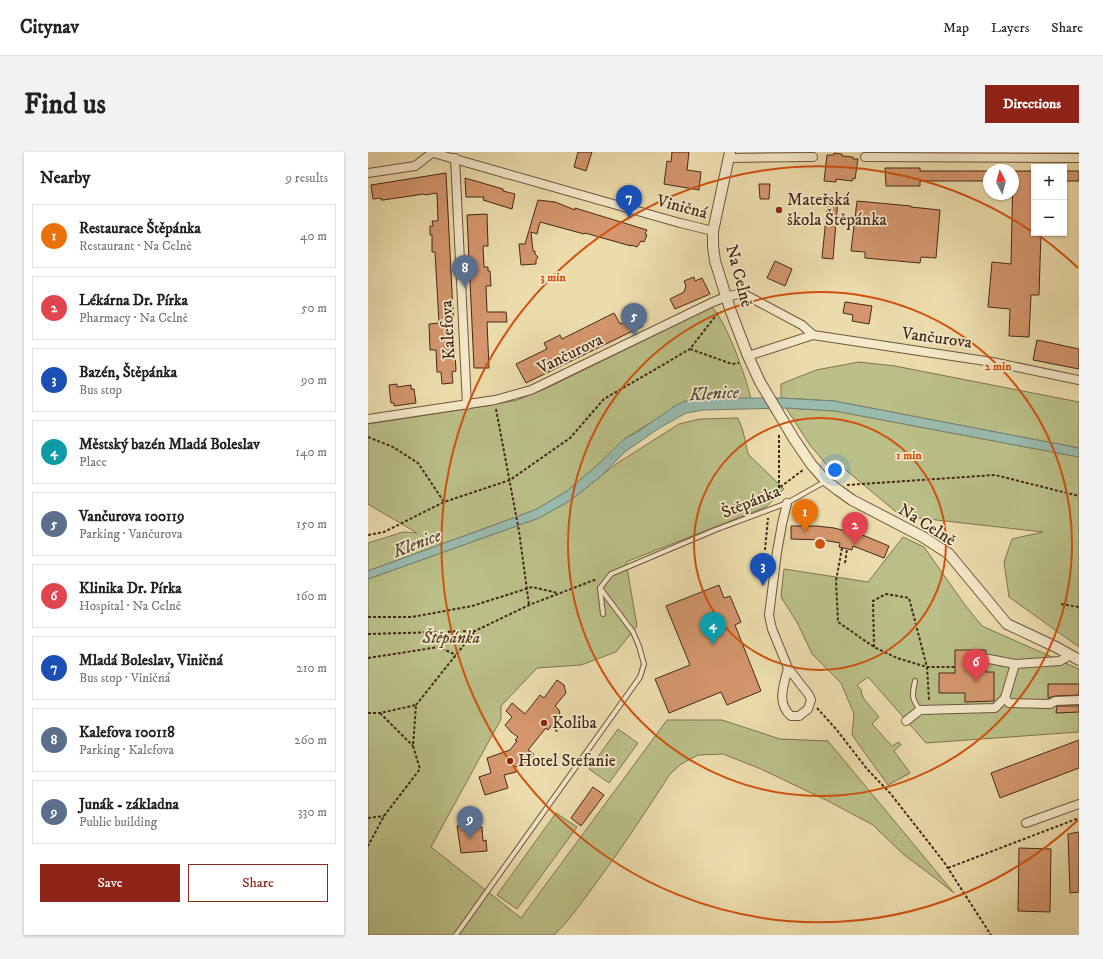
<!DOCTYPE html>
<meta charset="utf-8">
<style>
body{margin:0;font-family:"IM FELL DW Pica",serif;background:#f2f2f2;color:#222}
.controls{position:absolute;right:12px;top:12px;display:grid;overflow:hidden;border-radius:0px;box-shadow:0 1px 3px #0004}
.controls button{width:36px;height:36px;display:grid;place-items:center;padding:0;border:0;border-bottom:1px solid #e0e0e0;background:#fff;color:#222;font:20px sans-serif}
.compass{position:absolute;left:615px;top:12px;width:36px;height:36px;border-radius:50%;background:#fff;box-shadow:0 1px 3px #0004;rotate:354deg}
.you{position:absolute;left:467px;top:318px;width:14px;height:14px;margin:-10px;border:3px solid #fff;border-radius:50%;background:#1a73e8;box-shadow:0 0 0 6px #1a73e833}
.badge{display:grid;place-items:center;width:26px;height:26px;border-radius:50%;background:#8f2418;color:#fff;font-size:13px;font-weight:700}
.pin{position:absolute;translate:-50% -33px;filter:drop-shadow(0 1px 2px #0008)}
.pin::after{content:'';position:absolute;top:21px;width:14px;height:12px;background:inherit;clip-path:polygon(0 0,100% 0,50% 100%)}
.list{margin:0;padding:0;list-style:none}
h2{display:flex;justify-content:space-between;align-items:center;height:52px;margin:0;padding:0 16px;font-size:17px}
h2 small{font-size:13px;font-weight:400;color:#767676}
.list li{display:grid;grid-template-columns:26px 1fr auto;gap:12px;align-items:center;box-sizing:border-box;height:64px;margin:0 8px 8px;padding:0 8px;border:1px solid #e0e0e0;border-radius:0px}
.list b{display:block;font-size:15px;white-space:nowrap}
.list p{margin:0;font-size:13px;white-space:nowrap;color:#767676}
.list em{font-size:13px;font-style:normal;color:#767676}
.actions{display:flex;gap:8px;padding:12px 16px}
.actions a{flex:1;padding:9px 0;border:1px solid #8f2418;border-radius:0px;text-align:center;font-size:14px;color:#8f2418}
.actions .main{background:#8f2418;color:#fff}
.map{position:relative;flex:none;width:711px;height:783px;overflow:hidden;border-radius:0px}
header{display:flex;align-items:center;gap:24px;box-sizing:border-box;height:56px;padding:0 20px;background:#fff;border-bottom:1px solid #e0e0e0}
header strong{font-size:19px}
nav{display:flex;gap:22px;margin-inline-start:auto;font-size:14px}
.intro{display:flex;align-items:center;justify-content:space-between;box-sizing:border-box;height:96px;padding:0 24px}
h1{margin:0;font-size:28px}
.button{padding:10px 18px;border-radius:0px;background:#8f2418;color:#fff;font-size:14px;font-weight:700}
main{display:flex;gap:24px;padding:0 24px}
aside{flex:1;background:#fff;border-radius:0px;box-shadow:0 1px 3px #0004}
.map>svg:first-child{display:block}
</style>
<header>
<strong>Citynav</strong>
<nav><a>Map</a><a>Layers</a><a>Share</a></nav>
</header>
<div class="intro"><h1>Find us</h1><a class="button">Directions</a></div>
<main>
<aside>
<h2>Nearby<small>9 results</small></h2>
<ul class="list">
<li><span class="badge" style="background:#e8710a">1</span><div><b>Restaurace Štěpánka</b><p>Restaurant · Na Celně</p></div><em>40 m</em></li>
<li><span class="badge" style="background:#e0444e">2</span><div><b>Lékárna Dr. Pírka</b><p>Pharmacy · Na Celně</p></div><em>50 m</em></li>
<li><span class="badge" style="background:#1a4fb4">3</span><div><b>Bazén, Štěpánka</b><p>Bus stop</p></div><em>90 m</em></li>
<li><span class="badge" style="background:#0f9aa8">4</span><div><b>Městský bazén Mladá Boleslav</b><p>Place</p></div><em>140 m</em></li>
<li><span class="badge" style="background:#5c6f8a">5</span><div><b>Vančurova 100119</b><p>Parking · Vančurova</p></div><em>150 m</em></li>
<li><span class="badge" style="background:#e0444e">6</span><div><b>Klinika Dr. Pírka</b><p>Hospital · Na Celně</p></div><em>160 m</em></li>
<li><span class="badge" style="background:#1a4fb4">7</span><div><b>Mladá Boleslav, Viničná</b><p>Bus stop · Viničná</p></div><em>210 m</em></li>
<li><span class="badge" style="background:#5c6f8a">8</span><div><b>Kalefova 100118</b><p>Parking · Kalefova</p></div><em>260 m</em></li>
<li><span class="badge" style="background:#5c6f8a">9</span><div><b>Junák - základna</b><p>Public building</p></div><em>330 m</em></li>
</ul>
<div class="actions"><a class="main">Save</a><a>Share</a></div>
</aside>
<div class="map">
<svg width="711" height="783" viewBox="0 0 711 783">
<rect width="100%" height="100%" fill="#ecdcac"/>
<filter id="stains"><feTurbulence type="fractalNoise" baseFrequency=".005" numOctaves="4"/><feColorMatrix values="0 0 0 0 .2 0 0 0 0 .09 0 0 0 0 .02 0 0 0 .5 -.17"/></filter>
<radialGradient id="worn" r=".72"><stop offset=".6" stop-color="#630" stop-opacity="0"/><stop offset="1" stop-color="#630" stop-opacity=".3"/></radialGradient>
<g fill="#babf87" stroke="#807450">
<path d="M344,155C359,171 378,225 383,247L318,249L256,287L234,309L199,339L169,357L148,365L0,419V391L35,380L49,381L0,352V272L124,253L149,248L179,236Z"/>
<polygon points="491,210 527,214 711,250 711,296 466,249 413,246 413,232 448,218"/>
<polygon points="418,256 467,259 711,305 711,495 641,445 636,410 644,387 675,380 533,364 473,314 463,318 442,293"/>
<path d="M370,266L375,279L380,302L416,337L398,355L258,410L269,474L248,500L213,513L169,516L133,554V567L63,695L153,766L299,568H354L412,587L460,589L586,741L567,726L535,702L505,673L460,649L393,617L355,602L330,603L313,612L302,622C276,662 251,701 223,738C211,754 200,770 186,783H0V427L171,366L203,348L248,312L311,272L332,267Z"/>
<polygon points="535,385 556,395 597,453 614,474 711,517 711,580 558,591 500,525 489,533 494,539 493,540 496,547 511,565 504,572 524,594 531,590 533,593 526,599 542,621 520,633 484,583 486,562 473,531 444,502 430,472 413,445 416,417 500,430"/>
<polygon points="250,577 270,591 241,631 221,617"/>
<polygon points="188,661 209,675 149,757 129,743"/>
</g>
<polygon fill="#99bbae" stroke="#788172" points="373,246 413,246 466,249 711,296 711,305 467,259 418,256 335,258 318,261 293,275 258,299 234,323 203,348 171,366 0,427 0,419 148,365 169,357 199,339 234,309 256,287 271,279 308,253 318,249"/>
<g fill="#d4966c" stroke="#462919">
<polygon points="210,0 224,0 218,19 206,15"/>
<polygon points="304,0 321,0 319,18 333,20 331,38 296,32 299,9 303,10"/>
<polygon points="466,1 474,2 474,4 485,5 485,7 490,7 487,27 485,26 484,29 468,27 468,30 456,29 459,3 466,3"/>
<polygon points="517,16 552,16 552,19 621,19 621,29 552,29 552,34 518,34"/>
<polygon points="645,19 666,19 666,81 673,81 671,143 663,143 661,185 641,184 642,157 620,155 624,110 643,112"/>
<rect x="696" y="19" width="15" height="10"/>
<polygon points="78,21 88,219 84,220 85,231 74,232 73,220 69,220 68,198 62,198 61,172 71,171 67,100 64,100 64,83 62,83 62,74 65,74 64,69 70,69 69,41 57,43 56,42 15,48 13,48 13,46 5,47 3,33"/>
<polygon points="97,26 135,37 135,39 147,42 144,57 115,48 116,45 98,45"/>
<polygon points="391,32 402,32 401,47 392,47"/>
<polygon points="460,46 470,47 465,107 454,106"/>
<polygon points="170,48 187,50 207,58 207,56 279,78 277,82 279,83 276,90 273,89 269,95 263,93 263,94 217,81 216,82 172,70 169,82 163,80 165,99 167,99 167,102 170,105 168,108 168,112 153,113 151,92 157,92"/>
<polygon points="489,49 543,54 543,55 572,58 568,106 553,105 552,111 497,106 497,100 483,99"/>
<polygon points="119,62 120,94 115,94 116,115 120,115 120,119 122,119 123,134 118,134 119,160 138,160 139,170 119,170 121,216 106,216 99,63"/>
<polygon points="407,109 424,117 417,134 399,126"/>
<polygon points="326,125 327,129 334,126 342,142 307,157 302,147 316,140 318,134 316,129"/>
<polygon points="477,150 504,154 501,172 484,169 485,163 475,161"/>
<polygon points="246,161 252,172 270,164 275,174 158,231 148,212 179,197 176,191 192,183 194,187"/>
<polygon points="669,188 711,197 711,217 665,208"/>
<polygon points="29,232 29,235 43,233 43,237 46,237 48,251 26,254 26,251 23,251 21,233"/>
<polygon points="423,374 449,374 466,376 497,384 521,394 516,406 485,394 484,398 471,395 472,391 455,388 423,387"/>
<polygon points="351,433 356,446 362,444 373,470 367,473 393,539 359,553 353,540 301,561 287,527 322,513 298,454"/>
<polygon points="587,498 618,498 618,503 616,506 618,512 618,520 626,520 626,549 597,550 597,541 571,541 571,521 587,521"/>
<polygon points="189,528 196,533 198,541 187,554 191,558 193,567 188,569 189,580 183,574 180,578 178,576 160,598 166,602 157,613 147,615 148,620 136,623 140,636 117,643 111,625 123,621 119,606 142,598 149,589 147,588 150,585 143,580 137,573 144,565 138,559 144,551 157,562 172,543 176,546"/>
<polygon points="680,532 711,532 711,543 687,544 680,546"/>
<polygon points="689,554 711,554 711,560 688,561"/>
<polygon points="711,588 711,616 632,646 623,621"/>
<polygon points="225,635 236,643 213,674 203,666"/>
<polygon points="100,673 100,676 114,675 115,689 118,688 119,699 93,701 89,674"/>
<polygon points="711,680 711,740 702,741 700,682"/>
<polygon points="651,696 683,697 682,760 650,759"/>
</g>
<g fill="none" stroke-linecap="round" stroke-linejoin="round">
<defs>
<g id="service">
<polyline points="235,462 232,436 243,422 347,378 419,351 458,329"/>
<path d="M547,529C544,543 543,546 552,558"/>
<polyline points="88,783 272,525 276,512 271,494 265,480 232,436"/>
</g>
<g id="minor">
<polyline points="62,0 312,71 345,79"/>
<polyline points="497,5 711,6"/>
<polyline points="87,6 99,253"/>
<polyline points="362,6 445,5"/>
<polyline points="0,21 47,14 64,1"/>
<polyline points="380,204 445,183 624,210 711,228"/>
<polyline points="0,267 127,248 163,238 345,150 358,145 374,141 434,173 445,183"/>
<path d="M419,351L414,372L409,400L401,463L404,477L420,516L441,543L443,548L440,557L431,564H423C408,551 416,533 420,516"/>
<polyline points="621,507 647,512 692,509 702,503"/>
<polyline points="647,512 637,546 641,551 682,552 687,549 711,548"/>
<polyline points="538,569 552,558 627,556 637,546"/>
<polyline points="658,671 711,652"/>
</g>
<polyline id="tertiary" points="362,0 345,79 345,94 347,109 362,157 380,204 392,230 426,287 443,312 458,329 470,338 484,348 555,385 581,402 639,472 688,495 711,508"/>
</defs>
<use href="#service" stroke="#70563e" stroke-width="6"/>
<use href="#minor" stroke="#70563e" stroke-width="10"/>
<use href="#tertiary" stroke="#70563e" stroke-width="12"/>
<g stroke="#462919" stroke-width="2" stroke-dasharray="3 2" stroke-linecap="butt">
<polyline points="322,197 364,212 371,211"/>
<polyline points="128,257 151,379 161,453"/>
<polyline points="0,285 25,295 50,311 76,350"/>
<polyline points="479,333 627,323 711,344"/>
<polyline points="411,336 411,282"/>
<polyline points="405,348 411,336 435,318"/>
<polyline points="0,383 16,380 76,350 142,328 202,286 236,247 322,197 349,162 353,160"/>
<polyline points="474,396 468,429 470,470 506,495 529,506 559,515 561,548"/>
<polyline points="397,398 400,366"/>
<polyline points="477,411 479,397"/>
<polyline points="693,452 711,455"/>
<polyline points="0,465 44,465 104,454 164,435 190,441"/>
<polyline points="0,482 107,479 161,453 229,427"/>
<polyline points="506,495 505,449 518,442 541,446 559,515 587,515"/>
<polyline points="0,506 71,495 88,503"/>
<polyline points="48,553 107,479"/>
<polyline points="449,556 468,577 499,617 522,641 576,710 623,783"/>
<polyline points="0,561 12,561 48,553 45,594 52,617 16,664 0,694"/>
<polyline points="12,561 45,594"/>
<polyline points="0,666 16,664"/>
<polyline points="580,716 711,666"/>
</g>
<use href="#service" stroke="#f3e8c9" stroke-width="4"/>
<use href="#minor" stroke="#f3e8c9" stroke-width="8"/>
<use href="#tertiary" stroke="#f3e8c9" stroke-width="10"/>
</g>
<g fill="none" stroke="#d0520e" stroke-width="2">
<circle cx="452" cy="392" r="126"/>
<circle cx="452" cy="392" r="252"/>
<path d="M710 668A378 378 0 1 1 663 79M669 82A378 378 0 0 1 710 116"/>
</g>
<g fill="#8f2418" stroke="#f3e8c9" stroke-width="1.5">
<circle cx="411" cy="58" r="4"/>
<circle cx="176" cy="571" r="4"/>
<circle cx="142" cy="609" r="4"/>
</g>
<g text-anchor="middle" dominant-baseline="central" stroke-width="3.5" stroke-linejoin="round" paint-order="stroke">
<g font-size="17" fill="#462919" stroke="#f3e8c9" text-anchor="start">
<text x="419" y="48">Mateřská<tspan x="419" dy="20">škola Štěpánka</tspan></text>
<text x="184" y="571">Koliba</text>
<text x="150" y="609">Hotel Stefanie</text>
</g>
<g font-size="17" fill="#462919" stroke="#f3e8c9">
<text transform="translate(314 55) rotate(15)">Viničná</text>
<text transform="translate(371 124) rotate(75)">Na Celně</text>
<text transform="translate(80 178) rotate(-93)">Kalefova</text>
<text transform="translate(569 186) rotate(8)">Vančurova</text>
<text transform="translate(202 202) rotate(-26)">Vančurova</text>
<text transform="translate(383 350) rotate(-22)">Štěpánka</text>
<text transform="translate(559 373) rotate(32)">Na Celně</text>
</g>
<g font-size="17" font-style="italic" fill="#5d472f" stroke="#f3e8c9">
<text x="83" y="486">Štěpánka</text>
</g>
<g font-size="18" font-style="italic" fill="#5b4e3e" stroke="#f3e8c9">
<text transform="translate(346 242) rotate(-3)">Klenice</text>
<text transform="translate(49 392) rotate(-21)">Klenice</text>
</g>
</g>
<circle cx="452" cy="392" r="6" fill="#d0520e" stroke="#f3e8c9" stroke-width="2"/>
<g font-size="12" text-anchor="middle" font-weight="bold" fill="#d0520e" stroke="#f3e8c9" stroke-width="3.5" stroke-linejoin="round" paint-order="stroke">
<text x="185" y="129">3 min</text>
<text x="630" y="218">2 min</text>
<text x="541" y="307">1 min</text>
</g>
<rect width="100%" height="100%" filter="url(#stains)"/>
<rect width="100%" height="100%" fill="url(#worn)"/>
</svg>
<div class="controls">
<button>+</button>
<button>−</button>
</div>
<svg class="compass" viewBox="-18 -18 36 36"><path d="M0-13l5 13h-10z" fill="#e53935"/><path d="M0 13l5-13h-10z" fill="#767676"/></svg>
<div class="you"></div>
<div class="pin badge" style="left:437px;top:380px;background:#e8710a">1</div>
<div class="pin badge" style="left:487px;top:393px;background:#e0444e">2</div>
<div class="pin badge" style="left:395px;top:434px;background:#1a4fb4">3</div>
<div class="pin badge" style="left:345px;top:493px;background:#0f9aa8">4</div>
<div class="pin badge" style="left:266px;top:184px;background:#5c6f8a">5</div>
<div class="pin badge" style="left:608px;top:530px;background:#e0444e">6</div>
<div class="pin badge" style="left:261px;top:66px;background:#1a4fb4">7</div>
<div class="pin badge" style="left:97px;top:136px;background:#5c6f8a">8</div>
<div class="pin badge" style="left:102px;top:687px;background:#5c6f8a">9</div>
</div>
</main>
